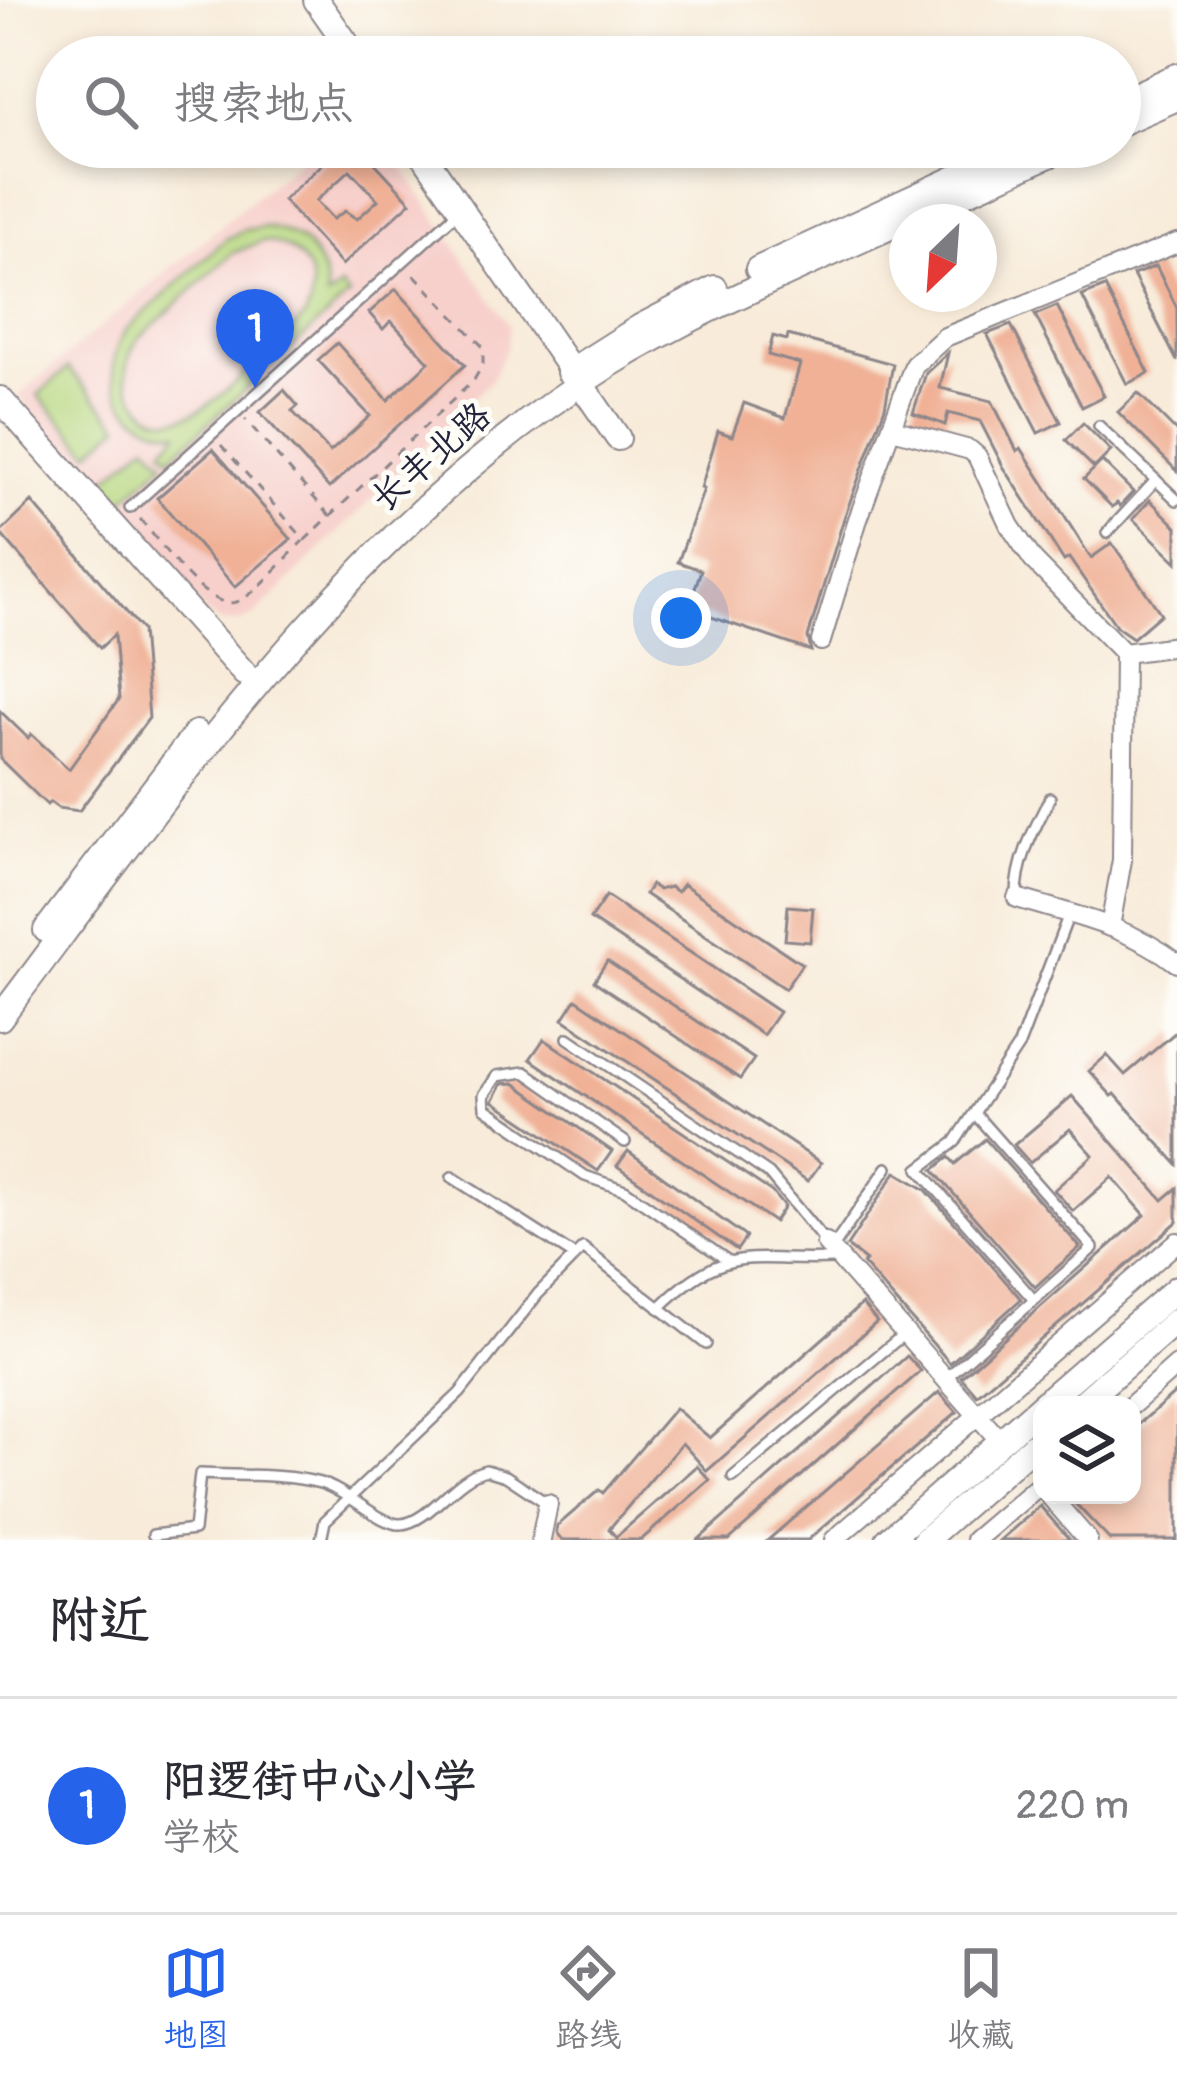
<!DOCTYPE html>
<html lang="zh">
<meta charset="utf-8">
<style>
body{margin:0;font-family:Pangolin,"LXGW WenKai TC",sans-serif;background:#f2f2f3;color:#2b2b33}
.controls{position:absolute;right:36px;bottom:36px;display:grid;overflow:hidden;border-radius:24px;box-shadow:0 6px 18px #0003}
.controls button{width:108px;height:108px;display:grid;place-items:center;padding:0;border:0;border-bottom:3px solid #e1e1e2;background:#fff;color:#2b2b33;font:60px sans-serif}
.compass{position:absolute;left:889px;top:204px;width:108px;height:108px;border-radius:50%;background:#fff;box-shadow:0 6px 18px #0003;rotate:205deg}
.you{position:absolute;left:681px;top:618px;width:42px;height:42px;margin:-30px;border:9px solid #fff;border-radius:50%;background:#1a73e8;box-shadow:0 0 0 18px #1a73e833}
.badge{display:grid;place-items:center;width:78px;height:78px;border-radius:50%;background:#2563eb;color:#fff;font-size:39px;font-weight:700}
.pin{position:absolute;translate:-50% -99px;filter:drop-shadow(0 3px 6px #0008)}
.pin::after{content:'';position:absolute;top:63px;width:42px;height:36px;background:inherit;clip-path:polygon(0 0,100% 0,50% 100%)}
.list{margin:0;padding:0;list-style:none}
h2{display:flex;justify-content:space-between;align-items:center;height:156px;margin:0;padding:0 48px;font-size:51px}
h2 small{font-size:39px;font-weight:400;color:#7c7c81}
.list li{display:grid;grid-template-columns:78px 1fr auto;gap:36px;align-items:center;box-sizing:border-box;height:216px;padding:0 48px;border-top:3px solid #e1e1e2}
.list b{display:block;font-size:45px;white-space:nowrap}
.list p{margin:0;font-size:39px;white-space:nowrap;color:#7c7c81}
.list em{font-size:39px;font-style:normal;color:#7c7c81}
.icon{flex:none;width:66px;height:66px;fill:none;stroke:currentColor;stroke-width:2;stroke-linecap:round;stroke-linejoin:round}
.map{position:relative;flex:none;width:1177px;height:1540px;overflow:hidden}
.search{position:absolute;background:#fff;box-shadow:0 6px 18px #0003;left:36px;right:36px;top:36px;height:132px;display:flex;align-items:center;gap:30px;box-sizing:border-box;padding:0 42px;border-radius:66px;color:#7c7c81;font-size:45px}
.sheet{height:372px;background:#fff}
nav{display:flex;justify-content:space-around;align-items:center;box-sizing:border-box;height:168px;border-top:3px solid #e1e1e2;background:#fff;font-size:33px;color:#7c7c81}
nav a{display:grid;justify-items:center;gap:6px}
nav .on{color:#2563eb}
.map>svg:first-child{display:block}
</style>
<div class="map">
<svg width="1177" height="1540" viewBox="0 0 1177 1540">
<rect width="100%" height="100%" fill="#fdfcf7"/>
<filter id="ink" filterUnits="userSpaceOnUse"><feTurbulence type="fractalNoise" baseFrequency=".00833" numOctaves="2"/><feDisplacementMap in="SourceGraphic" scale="24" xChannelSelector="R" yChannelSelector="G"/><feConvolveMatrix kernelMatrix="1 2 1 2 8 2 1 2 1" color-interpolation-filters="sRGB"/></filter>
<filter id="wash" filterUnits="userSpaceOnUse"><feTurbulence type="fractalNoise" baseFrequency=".004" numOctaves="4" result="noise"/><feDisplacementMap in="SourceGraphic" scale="48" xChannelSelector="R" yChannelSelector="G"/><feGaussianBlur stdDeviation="2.7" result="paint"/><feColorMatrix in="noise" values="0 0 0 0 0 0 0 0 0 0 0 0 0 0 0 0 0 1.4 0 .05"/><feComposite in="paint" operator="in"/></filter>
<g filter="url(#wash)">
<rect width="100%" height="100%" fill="#f8ebd9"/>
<polygon fill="#f7d0cc" points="315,147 389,147 509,326 507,347 491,380 254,616 236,623 220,622 207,614 18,396"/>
<g fill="#b5d67d" stroke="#6c7c5c" stroke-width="3" fill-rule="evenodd">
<path d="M265,227C304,232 326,259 327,298L341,287L349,296L171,457L163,448L179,432C125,429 95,376 127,329L226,239L244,230ZM263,241C303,245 324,280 305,316C289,336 268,352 250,369C220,396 166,453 133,393C123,375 127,356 138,339L233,253Z"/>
<polygon points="68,368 120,425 90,452 38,395"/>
<polygon points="147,443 165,462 121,502 103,482"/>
</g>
<g id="blocks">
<g fill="#f0b196" fill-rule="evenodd">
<path d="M341,147H360L411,202L342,265L283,200ZM350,170L378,200L357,219L345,211L333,219L316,201Z"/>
<polygon points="1156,266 1177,308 1177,361 1133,275"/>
<polygon points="1105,287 1149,373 1127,384 1082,296"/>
<polygon points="396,289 465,365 329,488 260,412 284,390 298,406 292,411 330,452 370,416 318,360 337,343 388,400 429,362 391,321 383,329 369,313"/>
<polygon points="1057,306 1104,396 1082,407 1035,315"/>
<polygon points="1011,325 1061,422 1038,433 987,334"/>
<polygon points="788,335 893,364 885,407 844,518 808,637 811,651 688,609 701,570 678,562 704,489 701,488 718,431 732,436 744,403 785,418 800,364 768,355 773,336 787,340"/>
<polygon points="948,353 940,388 992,401 1017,451 1021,448 1091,558 1112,543 1161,614 1133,638 1117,627 1069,558 1064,561 1003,466 980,421 948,413 945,425 913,413 926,373"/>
<polygon points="1138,393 1177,432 1177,471 1118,412"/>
<polygon points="1083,423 1111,451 1094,468 1066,440"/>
<polygon points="213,449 291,539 235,587 157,498"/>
<polygon points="1102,461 1133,492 1120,506 1117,503 1112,507 1084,479"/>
<polygon points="1150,500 1177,527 1177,562 1133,519"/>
<polygon points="32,502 142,630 149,718 79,811 58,808 50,802 47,805 0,759 0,711 28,738 31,734 69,769 119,699 114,635 100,648 0,533"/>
<polygon points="683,884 802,964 785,989 645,894 651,885 659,890 670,887 677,892"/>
<polygon points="606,896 779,1012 763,1035 590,919"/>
<polygon points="788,906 813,908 810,942 785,940"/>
<polygon points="607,961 754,1059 740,1079 594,981"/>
<polygon points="576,999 821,1163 808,1181 563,1019"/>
<polygon points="1177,1031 1177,1164 1115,1094 1112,1096 1089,1071 1107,1055 1125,1075"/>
<polygon points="544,1039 772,1192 784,1207 774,1222 530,1059"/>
<polygon points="514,1083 612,1151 598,1171 493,1101 502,1084"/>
<polygon points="1072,1096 1163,1200 1177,1188 1177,1222 977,1395 961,1377 1145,1215 1112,1177 1073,1211 1054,1190 1093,1155 1070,1129 1030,1163 1014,1145"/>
<polygon points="985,1139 1080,1247 1035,1287 933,1170 949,1157 955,1164"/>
<polygon points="628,1151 746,1237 737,1250 617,1166"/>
<polygon points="896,1172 926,1190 1021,1299 950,1363 863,1264 866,1261 847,1246"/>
<polygon points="862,1304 877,1322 707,1471 682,1443 609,1529 616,1537 697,1466 710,1480 641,1540 562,1540 556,1533 557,1526 599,1490 603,1493 675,1408 710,1438"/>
<polygon points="907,1356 921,1371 823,1457 729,1540 698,1540"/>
<polygon points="1177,1391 1177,1540 1110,1540 1067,1495 1132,1495 1132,1430"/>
<polygon points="939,1392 957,1412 888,1471 808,1540 768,1540"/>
<polygon points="1040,1506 1070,1540 1000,1540"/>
</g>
</g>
</g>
<g filter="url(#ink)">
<use href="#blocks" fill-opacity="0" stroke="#8d868a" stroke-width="3"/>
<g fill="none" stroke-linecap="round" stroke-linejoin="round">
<defs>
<g id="lane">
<polyline points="1099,426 1177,500"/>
<polyline points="130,508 460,210"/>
<polyline points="1107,533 1156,480"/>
<path d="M1017,898C1016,862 1034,829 1050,798"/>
<polyline points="568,1038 769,1174 826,1243"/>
<polyline points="625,1142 525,1072 497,1076 484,1095 485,1108 585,1176 625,1190 727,1260"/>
<polyline points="452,1177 575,1256"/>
<polyline points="832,1249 887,1168"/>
<polyline points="1034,1300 919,1169 955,1142 1019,1045 1069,914"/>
<path d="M659,1308C727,1241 750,1263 835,1259"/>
<polyline points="945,1379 1093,1248 975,1114"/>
<polyline points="733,1477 904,1334"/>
<path d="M153,1535L194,1530L200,1474C238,1476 284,1473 320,1483C347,1490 380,1525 401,1524C430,1522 454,1477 486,1470L506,1476L548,1504"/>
<polyline points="321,1540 325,1521 460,1393 538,1294 583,1248 706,1344"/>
</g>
<g id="street">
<polyline points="892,429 970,450 977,456 1010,526 1033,560 1124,653 1122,860 1110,927"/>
<polyline points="821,641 857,522 914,365 945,337 1177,243"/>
<polyline points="1124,653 1177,646"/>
<path d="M1017,898C1072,915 1131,927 1177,963"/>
<polyline points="826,1243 1001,1442"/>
<polyline points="1132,1405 1177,1365"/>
<polyline points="1049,1495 1088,1540"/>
<polyline points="541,1540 548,1504"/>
<polyline points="834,1540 1177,1242"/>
<polyline points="975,1540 1042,1483"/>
</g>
<g id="secondary">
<polyline points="316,0 356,57"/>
<polyline points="1120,102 1177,76"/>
<polyline points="1120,123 1177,98"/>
<polyline points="418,147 618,438"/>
<polyline points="758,269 1023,147"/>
<polyline points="569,372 640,327 715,288"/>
<polyline points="0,399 244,673"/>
<polyline points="46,930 196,733"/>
<path d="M0,1018C179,781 352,527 609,365C679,322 753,289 828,255C908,219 988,183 1067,147"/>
<polyline points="1042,1405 1177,1288"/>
<polyline points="1080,1405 1177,1320"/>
<polyline points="888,1540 1042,1405"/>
<polyline points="925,1540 1042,1438"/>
</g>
</defs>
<use href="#lane" stroke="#8d868a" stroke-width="14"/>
<use href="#street" stroke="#8d868a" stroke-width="22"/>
<use href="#secondary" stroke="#8d868a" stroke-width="28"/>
<g stroke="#8d868a" stroke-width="3" stroke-dasharray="9 9" stroke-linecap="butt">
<polyline points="221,445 305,540 330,516 245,419"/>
<polyline points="330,516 474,380 483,364 483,347 410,270"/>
<path d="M140,519C159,540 209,616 239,601C262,589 284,559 303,541"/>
</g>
<use href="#lane" stroke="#fff" stroke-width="9"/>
<use href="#street" stroke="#fff" stroke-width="18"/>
<use href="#secondary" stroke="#fff" stroke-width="24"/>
</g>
</g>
<g text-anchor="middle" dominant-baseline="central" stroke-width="10" stroke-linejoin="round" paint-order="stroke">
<g font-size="36" fill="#22223b" stroke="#fdfcf7">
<text transform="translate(431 457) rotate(-41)">长丰北路</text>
</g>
</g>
</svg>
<div class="controls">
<button><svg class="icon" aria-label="layers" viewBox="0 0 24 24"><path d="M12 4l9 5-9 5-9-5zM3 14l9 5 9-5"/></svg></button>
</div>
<svg class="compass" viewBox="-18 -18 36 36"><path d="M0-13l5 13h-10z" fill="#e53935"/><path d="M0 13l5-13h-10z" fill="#7c7c81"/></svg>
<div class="you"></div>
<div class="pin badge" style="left:255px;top:388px">1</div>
<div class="search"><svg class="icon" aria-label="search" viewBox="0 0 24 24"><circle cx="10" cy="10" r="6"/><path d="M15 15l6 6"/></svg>搜索地点</div>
</div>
<section class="sheet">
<h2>附近<small></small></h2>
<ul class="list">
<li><span class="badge">1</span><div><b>阳逻街中心小学</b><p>学校</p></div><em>220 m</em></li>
</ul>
</section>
<nav>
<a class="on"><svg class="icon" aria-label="map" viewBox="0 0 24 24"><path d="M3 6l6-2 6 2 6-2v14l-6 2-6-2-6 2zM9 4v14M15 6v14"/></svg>地图</a>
<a><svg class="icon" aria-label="directions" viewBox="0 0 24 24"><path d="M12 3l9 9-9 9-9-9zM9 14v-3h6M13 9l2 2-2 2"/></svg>路线</a>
<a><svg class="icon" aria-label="saved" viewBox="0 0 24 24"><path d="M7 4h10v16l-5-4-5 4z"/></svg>收藏</a>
</nav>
